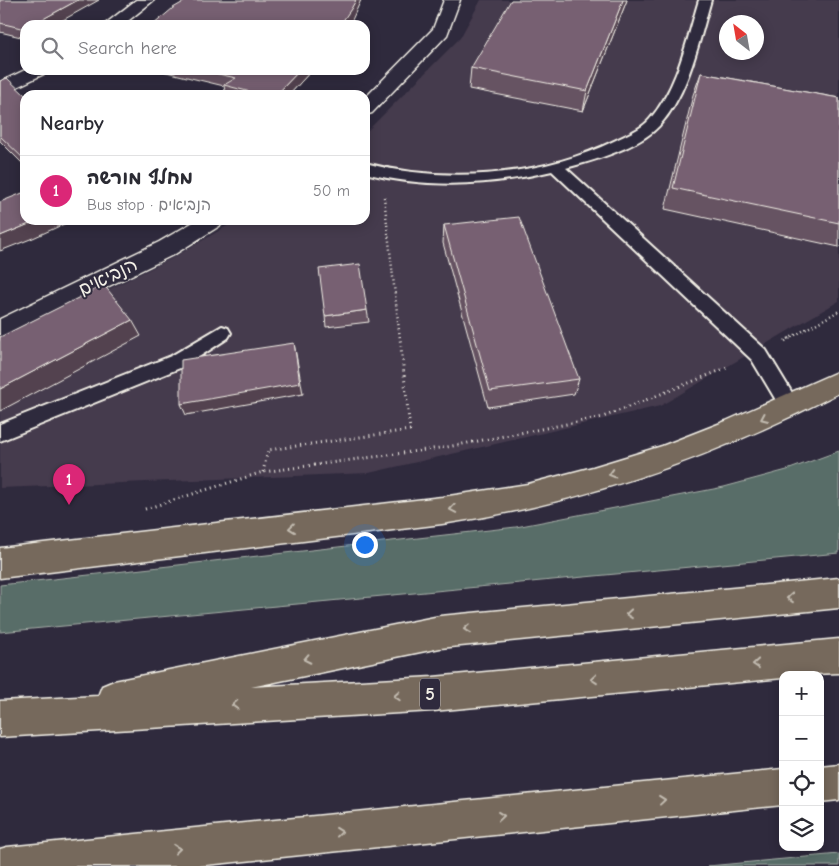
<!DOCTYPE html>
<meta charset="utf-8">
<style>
body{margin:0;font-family:"Comic Neue","Playpen Sans Hebrew",sans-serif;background:#f2f2f3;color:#2b2b33}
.controls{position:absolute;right:15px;bottom:15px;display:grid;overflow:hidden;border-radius:10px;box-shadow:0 2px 12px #0003}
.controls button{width:45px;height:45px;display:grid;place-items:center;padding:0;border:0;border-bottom:1px solid #e1e1e2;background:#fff;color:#2b2b33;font:25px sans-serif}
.compass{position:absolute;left:719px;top:15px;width:45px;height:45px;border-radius:50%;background:#fff;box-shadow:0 2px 12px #0003;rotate:329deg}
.you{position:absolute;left:364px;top:544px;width:18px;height:18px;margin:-12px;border:4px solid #fff;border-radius:50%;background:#1a73e8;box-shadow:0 0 0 8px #1a73e833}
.badge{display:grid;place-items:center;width:32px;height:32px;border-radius:50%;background:#db2777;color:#fff;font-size:16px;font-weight:700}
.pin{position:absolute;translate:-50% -41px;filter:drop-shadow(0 1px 2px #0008)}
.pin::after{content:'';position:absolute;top:26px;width:18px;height:15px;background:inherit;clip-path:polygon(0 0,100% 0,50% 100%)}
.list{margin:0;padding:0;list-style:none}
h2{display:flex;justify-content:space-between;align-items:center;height:65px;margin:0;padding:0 20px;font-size:21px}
h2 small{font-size:16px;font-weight:400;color:#7c7c81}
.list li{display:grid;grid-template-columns:32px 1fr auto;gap:15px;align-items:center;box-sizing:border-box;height:70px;padding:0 20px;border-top:1px solid #e1e1e2}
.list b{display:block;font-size:19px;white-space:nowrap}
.list p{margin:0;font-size:16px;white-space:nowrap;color:#7c7c81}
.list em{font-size:16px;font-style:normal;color:#7c7c81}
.icon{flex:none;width:28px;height:28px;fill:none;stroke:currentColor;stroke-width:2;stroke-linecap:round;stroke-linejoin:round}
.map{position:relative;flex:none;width:839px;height:866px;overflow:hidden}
.search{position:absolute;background:#fff;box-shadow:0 2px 12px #0003;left:20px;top:20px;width:350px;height:55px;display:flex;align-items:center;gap:12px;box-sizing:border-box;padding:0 18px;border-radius:15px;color:#7c7c81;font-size:19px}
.panel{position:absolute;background:#fff;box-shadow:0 2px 12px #0003;left:20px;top:90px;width:350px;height:135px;border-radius:15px}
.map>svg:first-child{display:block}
</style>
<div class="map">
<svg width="839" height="866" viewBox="0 0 839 866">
<rect width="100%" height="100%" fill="#2f2a3d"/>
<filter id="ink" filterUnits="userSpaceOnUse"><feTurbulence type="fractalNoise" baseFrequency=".02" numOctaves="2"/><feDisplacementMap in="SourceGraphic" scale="10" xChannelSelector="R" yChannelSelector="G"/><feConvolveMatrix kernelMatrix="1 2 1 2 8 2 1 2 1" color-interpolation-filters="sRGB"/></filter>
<g filter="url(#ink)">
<path fill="#453a4d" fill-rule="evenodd" d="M481,0H839V301L660,406L369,473L0,488V343L176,256L237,220H365V133L460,38ZM726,22H756V52H726Z"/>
<g fill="#586d67" stroke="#a6afa8">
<polygon points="839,451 839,553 0,632 0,585 516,527 724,487 787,470"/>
<polygon points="839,854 839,866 708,866"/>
</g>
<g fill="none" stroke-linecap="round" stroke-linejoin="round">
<defs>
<g id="service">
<path d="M699,0H711C699,41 689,93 659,126C640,147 593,161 566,168L766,350L800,406L797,412L790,414L783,412L752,360L552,171C490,186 426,189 365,173V163C445,184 540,177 614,141C626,135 642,129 650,119C678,87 687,39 699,0Z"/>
<polygon points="222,326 228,328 231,333 228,338 185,366 0,441 0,424 171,356"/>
</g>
<g id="minor">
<polygon points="136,0 154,0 123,25 104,25"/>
<polygon points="444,0 460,0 447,35 372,113 365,115 365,98 433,29"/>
<polygon points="25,70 47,70 44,74 0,95 0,82"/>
<polygon points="197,220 224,220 221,225 175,254 0,339 0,319 159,242"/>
</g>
<g id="motorway">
<path d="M839,371V393C714,457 582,504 442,524L0,578V548L442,497L528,484L593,467L662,446L726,421Z"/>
<polygon points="839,578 839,608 440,648 251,687 433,677 839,639 839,673 783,675 783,678 433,711 0,737 0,701 98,696 102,686 114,681 440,616"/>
<polygon points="839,764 839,800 820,802 820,766"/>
<polygon points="783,769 783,805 196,866 0,866 0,849 7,847"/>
</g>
</defs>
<use href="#service" stroke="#f4f1e8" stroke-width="4"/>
<use href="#minor" stroke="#f4f1e8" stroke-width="3"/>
<use href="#motorway" stroke="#f4f1e8" stroke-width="3"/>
<g stroke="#f4f1e8" stroke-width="2.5" stroke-dasharray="1 3" stroke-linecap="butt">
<polyline points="384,197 400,339"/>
<polyline points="788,339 839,311"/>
</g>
<g stroke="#f4f1e8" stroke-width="3" stroke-dasharray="1 4" stroke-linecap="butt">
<polyline points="785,341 790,338"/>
<polyline points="263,472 268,450 410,430 400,338"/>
<polyline points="145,509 263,472 447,447 603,417 729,367"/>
</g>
<use href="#service" fill="#2f2a3d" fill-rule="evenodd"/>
<use href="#minor" fill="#2f2a3d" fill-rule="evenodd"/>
<use href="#motorway" fill="#76695c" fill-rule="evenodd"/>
</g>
<g fill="#665362" stroke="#f4f1e8">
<polygon points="0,0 25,25 25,38 0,32"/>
<polygon points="627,0 583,111 469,89 471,68"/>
<polygon points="158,70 312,70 289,95 226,95 224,86"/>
<polygon points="701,73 839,98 839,247 665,209 693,95"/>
<polygon points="0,81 25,95 25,166 0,141"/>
<polygon points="444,225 579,379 574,394 488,407 443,243"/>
<polygon points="367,310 369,322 326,327 325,316"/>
</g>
<g fill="#534350" stroke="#f4f1e8">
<polygon points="78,0 99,0 54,25 32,25"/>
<polygon points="356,0 361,0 352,20 349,25 340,25"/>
<polygon points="623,0 627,0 583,111 587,91"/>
<polygon points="300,70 312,70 289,95 276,95"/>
<polygon points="39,220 73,220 33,238 0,251 0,236"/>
<polygon points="132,320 141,336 0,411 0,389"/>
<polygon points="294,343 296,354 303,394 186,415 181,404"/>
</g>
<g fill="#776072" stroke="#f4f1e8">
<polygon points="0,0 78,0 32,25 25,25 25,29 0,23"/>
<polygon points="187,0 356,0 351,9 340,25 153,25 173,8"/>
<polygon points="511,0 623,0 587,91 471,68"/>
<polygon points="201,70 300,70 276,95 262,95 224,85 236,78"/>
<polygon points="701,73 839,98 839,223 673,188"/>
<polygon points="7,78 25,95 25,160 0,136 0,81"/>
<polygon points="25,192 25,220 39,220 0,236 0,202"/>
<polygon points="519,217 579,379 490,391 444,225"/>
<polygon points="360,264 367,310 325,316 319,269"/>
<polygon points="104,285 132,320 0,389 0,337"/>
<polygon points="294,343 300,383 181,404 181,360"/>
</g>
<defs><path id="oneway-chevron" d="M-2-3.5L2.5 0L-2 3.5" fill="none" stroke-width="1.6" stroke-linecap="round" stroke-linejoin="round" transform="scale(1.25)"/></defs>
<g stroke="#c2bbb0">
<use href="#oneway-chevron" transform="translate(764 418) rotate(156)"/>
<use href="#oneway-chevron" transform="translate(612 474) rotate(164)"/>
<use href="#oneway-chevron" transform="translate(453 509) rotate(170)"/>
<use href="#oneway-chevron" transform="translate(292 528) rotate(173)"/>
<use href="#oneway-chevron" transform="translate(790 598) rotate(175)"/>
<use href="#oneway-chevron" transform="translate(629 614) rotate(175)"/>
<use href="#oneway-chevron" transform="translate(467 629) rotate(175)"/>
<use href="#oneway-chevron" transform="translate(307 659) rotate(168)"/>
<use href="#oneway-chevron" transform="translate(756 664) rotate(175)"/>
<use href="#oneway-chevron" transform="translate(594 679) rotate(175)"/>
<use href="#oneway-chevron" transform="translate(397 696) rotate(177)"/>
<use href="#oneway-chevron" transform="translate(235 705) rotate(177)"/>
<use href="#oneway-chevron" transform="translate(662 800) rotate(-6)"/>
<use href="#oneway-chevron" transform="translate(501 816) rotate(-6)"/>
<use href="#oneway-chevron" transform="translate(339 832) rotate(-6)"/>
<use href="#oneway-chevron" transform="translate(177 849) rotate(-6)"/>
</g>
</g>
<g text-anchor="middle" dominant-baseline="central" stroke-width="4" stroke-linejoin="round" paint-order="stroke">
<rect fill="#2f2a3d" stroke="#b9b5b5" stroke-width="1" x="420" y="678.5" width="20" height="31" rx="4"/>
<g font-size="18" font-weight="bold" fill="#f4f1e8">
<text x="430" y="694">5</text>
</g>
<g font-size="19" fill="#f4f1e8" stroke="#2f2a3d">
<text transform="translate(108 277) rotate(-26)">הנביאים</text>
</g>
</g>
</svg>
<div class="controls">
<button>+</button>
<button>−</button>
<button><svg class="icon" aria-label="locate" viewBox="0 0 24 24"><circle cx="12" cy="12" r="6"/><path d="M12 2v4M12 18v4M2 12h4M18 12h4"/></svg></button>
<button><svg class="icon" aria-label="layers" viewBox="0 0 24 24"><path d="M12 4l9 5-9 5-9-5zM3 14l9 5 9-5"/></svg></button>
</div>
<svg class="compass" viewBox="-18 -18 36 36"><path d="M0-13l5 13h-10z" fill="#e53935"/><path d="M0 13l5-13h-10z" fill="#7c7c81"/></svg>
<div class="you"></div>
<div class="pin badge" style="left:69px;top:505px">1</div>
<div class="search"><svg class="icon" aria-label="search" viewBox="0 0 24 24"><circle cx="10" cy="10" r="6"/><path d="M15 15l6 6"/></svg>Search here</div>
<section class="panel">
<h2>Nearby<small></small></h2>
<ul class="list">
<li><span class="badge">1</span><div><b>מחלף מורשה</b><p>Bus stop · הנביאים</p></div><em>50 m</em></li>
</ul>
</section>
</div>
